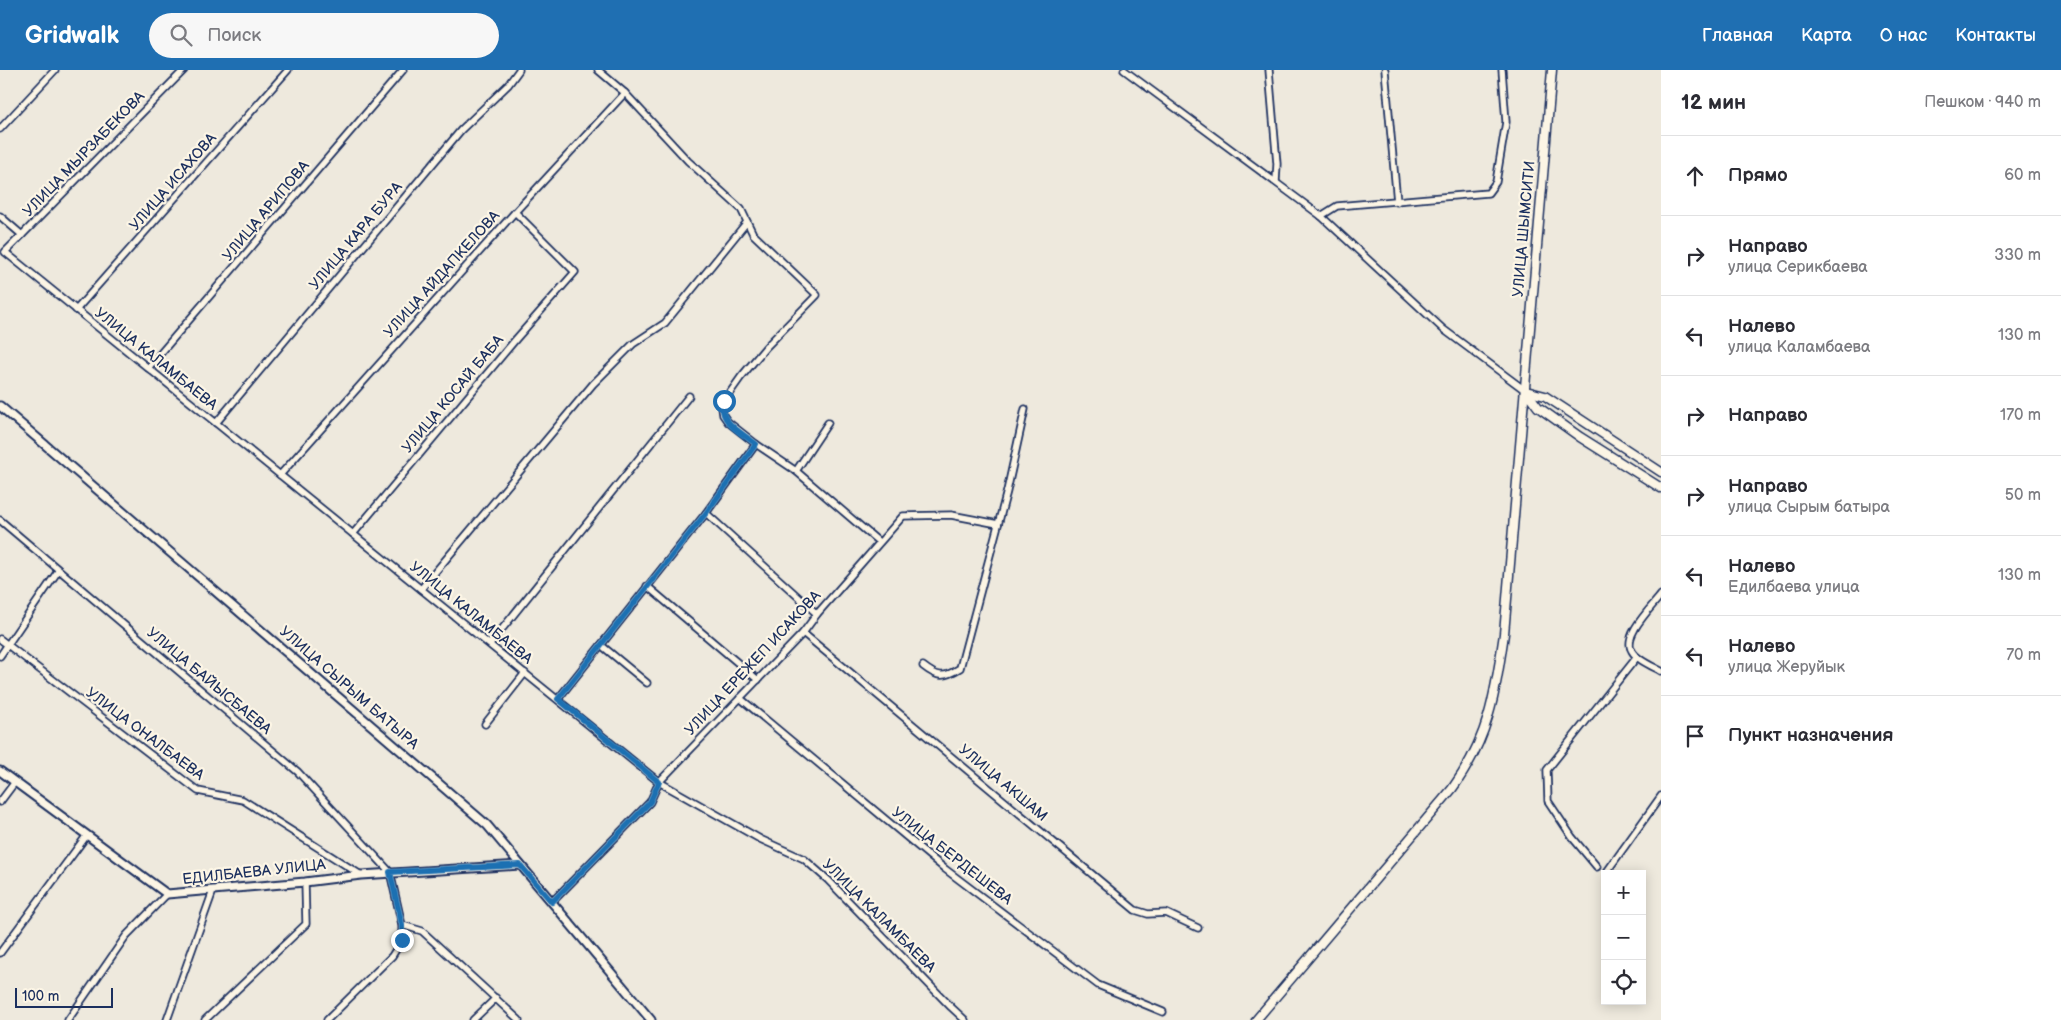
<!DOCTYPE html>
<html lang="ru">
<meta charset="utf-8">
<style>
body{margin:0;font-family:"Balsamiq Sans",sans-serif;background:#f7f7f7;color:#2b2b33}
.controls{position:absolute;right:15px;bottom:15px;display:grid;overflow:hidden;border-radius:0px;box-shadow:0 2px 12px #0003}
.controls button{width:45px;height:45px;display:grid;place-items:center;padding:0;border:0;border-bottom:1px solid #e1e1e2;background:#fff;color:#2b2b33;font:25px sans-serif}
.scale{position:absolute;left:15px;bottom:12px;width:98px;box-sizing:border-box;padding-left:5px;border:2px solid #1b2f5e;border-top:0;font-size:14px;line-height:18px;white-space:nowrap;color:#1b2f5e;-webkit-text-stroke:4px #fcf5e5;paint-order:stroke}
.stop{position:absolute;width:15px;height:15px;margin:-11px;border:4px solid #1f6fb2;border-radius:50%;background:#fff}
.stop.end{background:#1f6fb2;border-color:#fff;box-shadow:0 1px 5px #0008}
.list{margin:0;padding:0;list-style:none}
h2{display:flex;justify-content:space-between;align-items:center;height:65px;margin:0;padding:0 20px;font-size:21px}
h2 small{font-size:16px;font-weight:400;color:#7c7c81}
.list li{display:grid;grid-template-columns:32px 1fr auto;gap:15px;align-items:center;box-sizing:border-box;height:80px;padding:0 20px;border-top:1px solid #e1e1e2}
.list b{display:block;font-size:19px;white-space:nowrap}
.list p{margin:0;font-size:16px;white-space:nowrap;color:#7c7c81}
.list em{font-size:16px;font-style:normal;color:#7c7c81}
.icon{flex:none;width:28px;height:28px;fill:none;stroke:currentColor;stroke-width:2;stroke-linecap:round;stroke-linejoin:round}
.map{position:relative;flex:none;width:1661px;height:950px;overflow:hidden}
header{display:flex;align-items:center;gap:30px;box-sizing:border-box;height:70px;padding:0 25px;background:#1f6fb2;color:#fff}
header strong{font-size:24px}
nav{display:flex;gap:28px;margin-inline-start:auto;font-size:18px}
.search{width:350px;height:45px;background:#f7f7f7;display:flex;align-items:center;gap:12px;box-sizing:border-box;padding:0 18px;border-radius:28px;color:#7c7c81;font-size:19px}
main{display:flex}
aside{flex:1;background:#fff}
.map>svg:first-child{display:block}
</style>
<header>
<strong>Gridwalk</strong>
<div class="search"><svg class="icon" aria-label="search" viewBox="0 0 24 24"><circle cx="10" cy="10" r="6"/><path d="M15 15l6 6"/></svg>Поиск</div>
<nav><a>Главная</a><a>Карта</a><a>О нас</a><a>Контакты</a></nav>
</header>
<main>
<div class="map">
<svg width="1661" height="950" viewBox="0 0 1661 950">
<rect width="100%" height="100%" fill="#eee9dd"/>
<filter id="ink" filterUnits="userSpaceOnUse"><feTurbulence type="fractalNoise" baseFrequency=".02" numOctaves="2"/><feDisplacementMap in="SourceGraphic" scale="10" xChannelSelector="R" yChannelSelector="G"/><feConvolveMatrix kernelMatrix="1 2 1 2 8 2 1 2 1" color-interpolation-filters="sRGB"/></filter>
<g filter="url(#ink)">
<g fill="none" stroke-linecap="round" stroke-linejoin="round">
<defs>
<g id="minor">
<polyline points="598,0 625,23 688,91 741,139 753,164 817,225 766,277 741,307 724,331 722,338 723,345 728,352 756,374 796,401 879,472"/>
<polyline points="1124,0 1321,146 1443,259 1526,321"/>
<polyline points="1269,0 1277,94 1276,112"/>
<polyline points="1385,0 1397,132"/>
<polyline points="0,59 55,0"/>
<polyline points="0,146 22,165 5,182 659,712 760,769 804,789 828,810 951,937 965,950"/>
<polyline points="1321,146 1337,136 1488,123 1496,112 1506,52 1502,0"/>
<polyline points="22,165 184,0"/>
<polyline points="76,240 288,0"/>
<polyline points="148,298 403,0"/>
<polyline points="216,353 461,60 508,15 519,0"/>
<polyline points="796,401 828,353"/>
<polyline points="280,405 515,142 625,23"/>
<polyline points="706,443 817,544"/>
<polyline points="0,450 298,702 390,802 402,855 402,870 392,886 327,950"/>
<polyline points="353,464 516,269 575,202 515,142"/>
<polyline points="647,516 758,610"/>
<polyline points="421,519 593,314 633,274 665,253 747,152"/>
<path d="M1661,525C1651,538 1622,566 1632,581C1637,590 1652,596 1661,601"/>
<polyline points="803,563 1135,840 1148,844 1166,843 1198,858"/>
<polyline points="0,569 198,721 243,730 361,805"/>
<polyline points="490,574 689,326"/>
<polyline points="601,575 647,613"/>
<polyline points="0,586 58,501"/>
<path d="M923,596C938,608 944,608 960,598L1007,421L1025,339"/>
<polyline points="740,628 945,799 1098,915 1163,942"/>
<polyline points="558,629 706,443 756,374"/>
<polyline points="485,654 525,603"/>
<polyline points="0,732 15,712"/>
<polyline points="1597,797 1572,767 1548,731 1547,700 1637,587"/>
<polyline points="1608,800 1661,726"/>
<polyline points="552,832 650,732 659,712 803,563 817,544 903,446 951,445 998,454"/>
<polyline points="402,855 422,861 519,950"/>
<polyline points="0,883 87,765"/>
<polyline points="68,950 126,866 167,824"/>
<polyline points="167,950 213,821"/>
<polyline points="205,950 306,854 305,812"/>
<polyline points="473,950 496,928"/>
</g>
<g id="tertiary">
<polyline points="0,336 487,755 651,950"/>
<polyline points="0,701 167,824 305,812 361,805 520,795"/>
</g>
<g id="secondary">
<polyline points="1526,321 1538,337 1580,367 1661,418"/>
<polyline points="1526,321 1545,326 1661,402"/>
<path d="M1256,950L1452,719C1489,668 1495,625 1504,564L1552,0"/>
</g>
</defs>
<use href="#minor" stroke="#1b2f5e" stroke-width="9"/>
<use href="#tertiary" stroke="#1b2f5e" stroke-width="11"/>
<use href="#secondary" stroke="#1b2f5e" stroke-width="11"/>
<use href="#minor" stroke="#fcf5e5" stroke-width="5.5"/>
<use href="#tertiary" stroke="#fcf5e5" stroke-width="7"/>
<use href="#secondary" stroke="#fcf5e5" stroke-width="8"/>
</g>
</g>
<g fill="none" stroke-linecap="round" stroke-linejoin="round" filter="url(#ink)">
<path stroke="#1f6fb2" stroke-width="6" d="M402,870V855L390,802L520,795L552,832L650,732L659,712L558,629L706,443L756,374C742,363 717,352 724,331"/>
</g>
<g text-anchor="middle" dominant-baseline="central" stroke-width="4.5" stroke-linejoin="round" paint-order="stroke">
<g font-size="15" fill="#1b2f5e" stroke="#fcf5e5">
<text transform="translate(84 84) rotate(-46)">УЛИЦА МЫРЗАБЕКОВА</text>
<text transform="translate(173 112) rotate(-49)">УЛИЦА ИСАХОВА</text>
<text transform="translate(266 141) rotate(-50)">УЛИЦА АРИПОВА</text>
<text transform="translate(1524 159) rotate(-85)">УЛИЦА ШЫМСИТИ</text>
<text transform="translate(356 166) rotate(-50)">УЛИЦА КАРА БУРА</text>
<text transform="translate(442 204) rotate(-48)">УЛИЦА АЙДАПКЕЛОВА</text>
<text transform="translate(156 289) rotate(39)">УЛИЦА КАЛАМБАЕВА</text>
<text transform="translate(453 324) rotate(-50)">УЛИЦА КОСАЙ БАБА</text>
<text transform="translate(471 543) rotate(39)">УЛИЦА КАЛАМБАЕВА</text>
<text transform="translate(753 593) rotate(-47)">УЛИЦА ЕРЕЖЕП ИСАКОВА</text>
<text transform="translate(209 611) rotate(40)">УЛИЦА БАЙЫСБАЕВА</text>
<text transform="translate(349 618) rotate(41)">УЛИЦА СЫРЫМ БАТЫРА</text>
<text transform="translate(145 664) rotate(37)">УЛИЦА ОНАЛБАЕВА</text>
<text transform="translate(1003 713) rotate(40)">УЛИЦА АКШАМ</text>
<text transform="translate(952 786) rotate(38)">УЛИЦА БЕРДЕШЕВА</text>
<text transform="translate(254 802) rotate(-6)">ЕДИЛБАЕВА УЛИЦА</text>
<text transform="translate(879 846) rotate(45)">УЛИЦА КАЛАМБАЕВА</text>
</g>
</g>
</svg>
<div class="controls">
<button>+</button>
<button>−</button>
<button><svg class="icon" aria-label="locate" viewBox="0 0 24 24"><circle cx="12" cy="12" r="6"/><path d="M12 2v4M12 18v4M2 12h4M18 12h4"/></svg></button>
</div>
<div class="scale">100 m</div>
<div class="stop" style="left:724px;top:331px"></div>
<div class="stop end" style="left:402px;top:870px"></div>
</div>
<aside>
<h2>12 мин<small>Пешком · 940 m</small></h2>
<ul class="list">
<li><svg class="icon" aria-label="ahead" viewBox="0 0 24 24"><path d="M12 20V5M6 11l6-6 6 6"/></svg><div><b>Прямо</b></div><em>60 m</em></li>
<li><svg class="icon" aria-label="right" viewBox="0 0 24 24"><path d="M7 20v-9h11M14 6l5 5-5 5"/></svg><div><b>Направо</b><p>улица Серикбаева</p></div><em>330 m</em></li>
<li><svg class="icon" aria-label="left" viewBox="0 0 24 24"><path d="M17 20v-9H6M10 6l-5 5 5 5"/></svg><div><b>Налево</b><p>улица Каламбаева</p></div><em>130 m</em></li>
<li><svg class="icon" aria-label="right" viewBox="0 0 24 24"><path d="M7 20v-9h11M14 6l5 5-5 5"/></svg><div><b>Направо</b></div><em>170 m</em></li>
<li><svg class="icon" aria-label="right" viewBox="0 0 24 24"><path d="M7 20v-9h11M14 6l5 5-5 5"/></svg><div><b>Направо</b><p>улица Сырым батыра</p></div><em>50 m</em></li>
<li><svg class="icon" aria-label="left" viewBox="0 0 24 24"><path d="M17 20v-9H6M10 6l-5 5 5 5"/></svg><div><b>Налево</b><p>Едилбаева улица</p></div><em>130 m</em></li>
<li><svg class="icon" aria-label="left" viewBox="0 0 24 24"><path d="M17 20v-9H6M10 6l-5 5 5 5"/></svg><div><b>Налево</b><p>улица Жеруйык</p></div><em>70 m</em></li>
<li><svg class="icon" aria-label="arrive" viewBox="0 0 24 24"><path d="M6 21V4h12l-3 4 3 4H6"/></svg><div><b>Пункт назначения</b></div></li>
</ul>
</aside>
</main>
